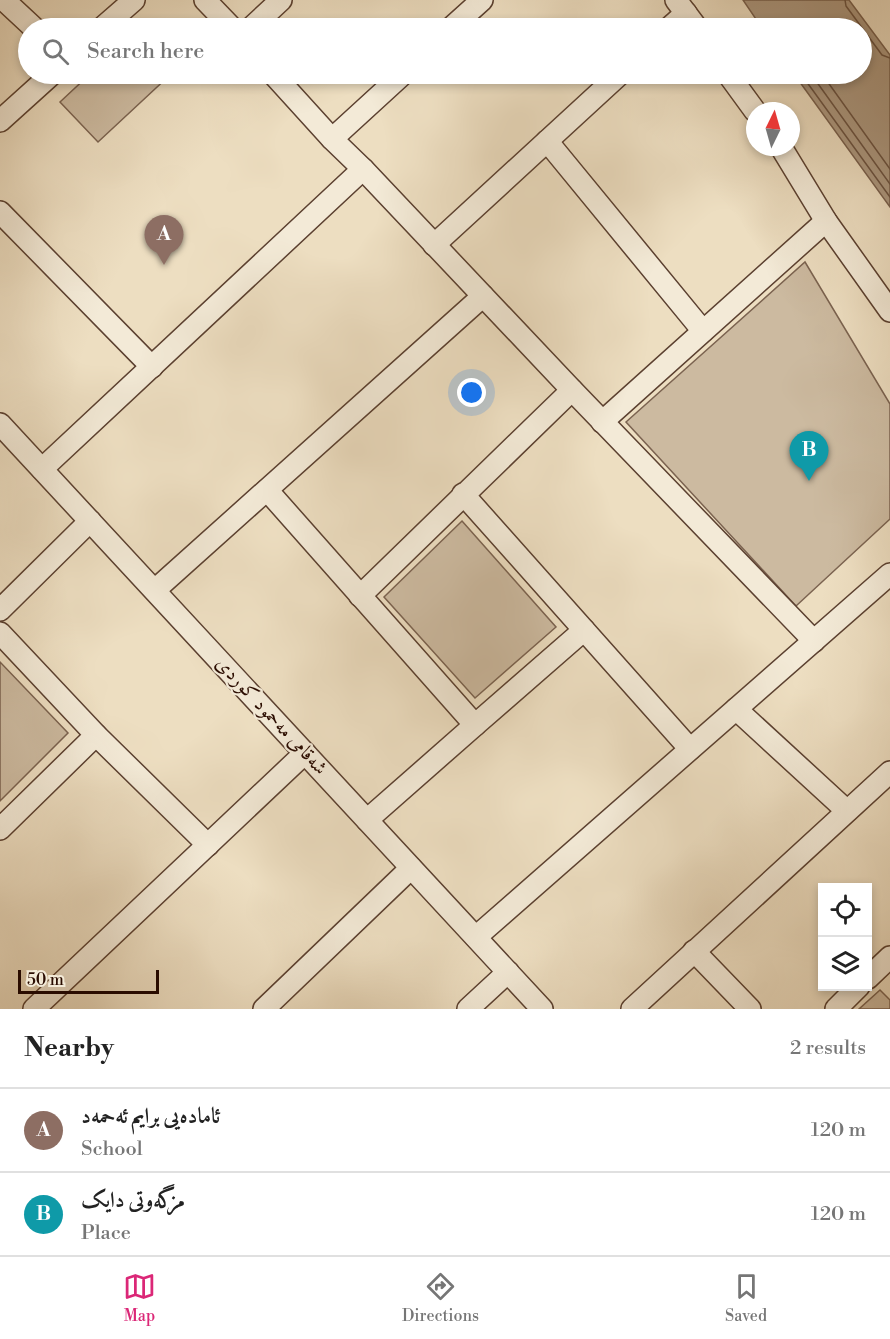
<!DOCTYPE html>
<meta charset="utf-8">
<style>
body{margin:0;font-family:"Libre Bodoni",Amiri,serif;background:#f2f2f2;color:#222}
.controls{position:absolute;right:18px;bottom:18px;display:grid;overflow:hidden;border-radius:0px;box-shadow:0 3px 9px #0003}
.controls button{width:54px;height:54px;display:grid;place-items:center;padding:0;border:0;border-bottom:2px solid #e0e0e0;background:#fff;color:#222;font:30px sans-serif}
.compass{position:absolute;left:746px;top:102px;width:54px;height:54px;border-radius:50%;background:#fff;box-shadow:0 3px 9px #0003;rotate:5deg}
.scale{position:absolute;left:18px;bottom:15px;width:141px;box-sizing:border-box;padding-left:6px;border:3px solid #2a0c00;border-top:0;font-size:16px;line-height:21px;white-space:nowrap;color:#2a0c00;-webkit-text-stroke:4px #f3ead7;paint-order:stroke}
.you{position:absolute;left:472px;top:393px;width:21px;height:21px;margin:-15px;border:4px solid #fff;border-radius:50%;background:#1a73e8;box-shadow:0 0 0 9px #1a73e833}
.badge{display:grid;place-items:center;width:39px;height:39px;border-radius:50%;background:#db2777;color:#fff;font-size:20px;font-weight:700}
.pin{position:absolute;translate:-50% -50px;filter:drop-shadow(0 2px 3px #0008)}
.pin::after{content:'';position:absolute;top:32px;width:21px;height:18px;background:inherit;clip-path:polygon(0 0,100% 0,50% 100%)}
.list{margin:0;padding:0;list-style:none}
h2{display:flex;justify-content:space-between;align-items:center;height:78px;margin:0;padding:0 24px;font-size:26px}
h2 small{font-size:20px;font-weight:400;color:#767676}
.list li{display:grid;grid-template-columns:39px 1fr auto;gap:18px;align-items:center;box-sizing:border-box;height:84px;padding:0 24px;border-top:2px solid #e0e0e0}
.list b{display:block;font-size:22px;white-space:nowrap}
.list p{margin:0;font-size:20px;white-space:nowrap;color:#767676}
.list em{font-size:20px;font-style:normal;color:#767676}
.icon{flex:none;width:33px;height:33px;fill:none;stroke:currentColor;stroke-width:2;stroke-linecap:round;stroke-linejoin:round}
.map{position:relative;flex:none;width:890px;height:1009px;overflow:hidden}
.search{position:absolute;background:#fff;box-shadow:0 3px 9px #0003;left:18px;right:18px;top:18px;height:66px;display:flex;align-items:center;gap:15px;box-sizing:border-box;padding:0 21px;border-radius:33px;color:#767676;font-size:22px}
.sheet{height:246px;background:#fff}
nav{display:flex;justify-content:space-around;align-items:center;box-sizing:border-box;height:84px;border-top:2px solid #e0e0e0;background:#fff;font-size:16px;color:#767676}
nav a{display:grid;justify-items:center;gap:3px}
nav .on{color:#db2777}
.map>svg:first-child{display:block}
</style>
<div class="map">
<svg width="890" height="1009" viewBox="0 0 890 1009">
<rect width="100%" height="100%" fill="#eddec1"/>
<filter id="stains"><feTurbulence type="fractalNoise" baseFrequency=".00333" numOctaves="4"/><feColorMatrix values="0 0 0 0 .2 0 0 0 0 .09 0 0 0 0 .02 0 0 0 .5 -.17"/></filter>
<radialGradient id="worn" r=".72"><stop offset=".6" stop-color="#630" stop-opacity="0"/><stop offset="1" stop-color="#630" stop-opacity=".3"/></radialGradient>
<g fill="#ccbaa0" stroke="#7b6350" stroke-width="1.5">
<polygon points="90,74 171,74 98,142 60,102"/>
<polygon points="805,262 890,404 890,519 796,606 626,422"/>
<polygon points="462,521 556,627 475,698 384,597"/>
<polygon points="0,662 68,733 0,801"/>
<polygon points="880,990 890,1000 890,1009 859,1009"/>
</g>
<polygon fill="#ab977f" stroke="#775f4c" stroke-width="1.5" points="743,0 849,0 890,55 890,207 794,74 862,74 862,28 762,28"/>
<g fill="none" stroke-linecap="round" stroke-linejoin="round">
<g stroke="#6a5240" stroke-width="1.5">
<polyline points="845,0 846,6 882,55 890,58"/>
<polyline points="801,74 890,197"/>
<polyline points="811,74 890,184"/>
<polyline points="822,74 890,169"/>
</g>
<defs>
<g id="minor">
<polyline points="4,0 34,28"/>
<polyline points="205,0 232,28"/>
<polyline points="676,0 697,28"/>
<polyline points="102,28 134,0"/>
<polyline points="251,28 281,0"/>
<polyline points="451,28 482,0"/>
<polyline points="669,28 686,13"/>
<polyline points="273,74 332,139 363,169 572,390 814,641"/>
<polyline points="728,74 755,111"/>
<polyline points="0,121 52,74"/>
<polyline points="332,139 403,74"/>
<polyline points="547,141 703,331"/>
<polyline points="781,147 826,221 890,311"/>
<polyline points="0,212 152,367"/>
<polyline points="434,245 620,74"/>
<polyline points="602,422 826,221"/>
<polyline points="0,424 542,1009"/>
<polyline points="42,469 363,169"/>
<polyline points="267,490 475,725 584,630"/>
<polyline points="463,494 690,749"/>
<polyline points="155,590 483,296"/>
<polyline points="360,596 572,390"/>
<polyline points="0,610 90,521"/>
<polyline points="0,633 96,735 208,845"/>
<polyline points="736,709 847,811"/>
<polyline points="367,820 475,725"/>
<polyline points="0,829 96,735"/>
<polyline points="476,937 890,574"/>
<polyline points="694,951 750,1009"/>
<polyline points="868,978 890,957"/>
<polyline points="34,1009 305,753"/>
<polyline points="264,1009 411,868"/>
<polyline points="468,1009 508,972"/>
<polyline points="632,1009 890,772"/>
<polyline points="836,1009 859,986"/>
</g>
</defs>
<use href="#minor" stroke="#5b4030" stroke-width="24"/>
<use href="#minor" stroke="#f3ead7" stroke-width="21"/>
</g>
<g text-anchor="middle" dominant-baseline="central" stroke-width="4.5" stroke-linejoin="round" paint-order="stroke">
<g font-size="20" fill="#2a0c00" stroke="#f3ead7">
<text transform="translate(271 716) rotate(47)">شەقامی مەحمود کوردی</text>
</g>
</g>
<rect width="100%" height="100%" filter="url(#stains)"/>
<rect width="100%" height="100%" fill="url(#worn)"/>
</svg>
<div class="controls">
<button><svg class="icon" aria-label="locate" viewBox="0 0 24 24"><circle cx="12" cy="12" r="6"/><path d="M12 2v4M12 18v4M2 12h4M18 12h4"/></svg></button>
<button><svg class="icon" aria-label="layers" viewBox="0 0 24 24"><path d="M12 4l9 5-9 5-9-5zM3 14l9 5 9-5"/></svg></button>
</div>
<svg class="compass" viewBox="-18 -18 36 36"><path d="M0-13l5 13h-10z" fill="#e53935"/><path d="M0 13l5-13h-10z" fill="#767676"/></svg>
<div class="scale">50 m</div>
<div class="you"></div>
<div class="pin badge" style="left:164px;top:265px;background:#8d6e63">A</div>
<div class="pin badge" style="left:809px;top:481px;background:#0f9aa8">B</div>
<div class="search"><svg class="icon" aria-label="search" viewBox="0 0 24 24"><circle cx="10" cy="10" r="6"/><path d="M15 15l6 6"/></svg>Search here</div>
</div>
<section class="sheet">
<h2>Nearby<small>2 results</small></h2>
<ul class="list">
<li><span class="badge" style="background:#8d6e63">A</span><div><b>ئامادەیی برایم ئەحمەد</b><p>School</p></div><em>120 m</em></li>
<li><span class="badge" style="background:#0f9aa8">B</span><div><b>مزگەوتی دایک</b><p>Place</p></div><em>120 m</em></li>
</ul>
</section>
<nav>
<a class="on"><svg class="icon" aria-label="map" viewBox="0 0 24 24"><path d="M3 6l6-2 6 2 6-2v14l-6 2-6-2-6 2zM9 4v14M15 6v14"/></svg>Map</a>
<a><svg class="icon" aria-label="directions" viewBox="0 0 24 24"><path d="M12 3l9 9-9 9-9-9zM9 14v-3h6M13 9l2 2-2 2"/></svg>Directions</a>
<a><svg class="icon" aria-label="saved" viewBox="0 0 24 24"><path d="M7 4h10v16l-5-4-5 4z"/></svg>Saved</a>
</nav>
